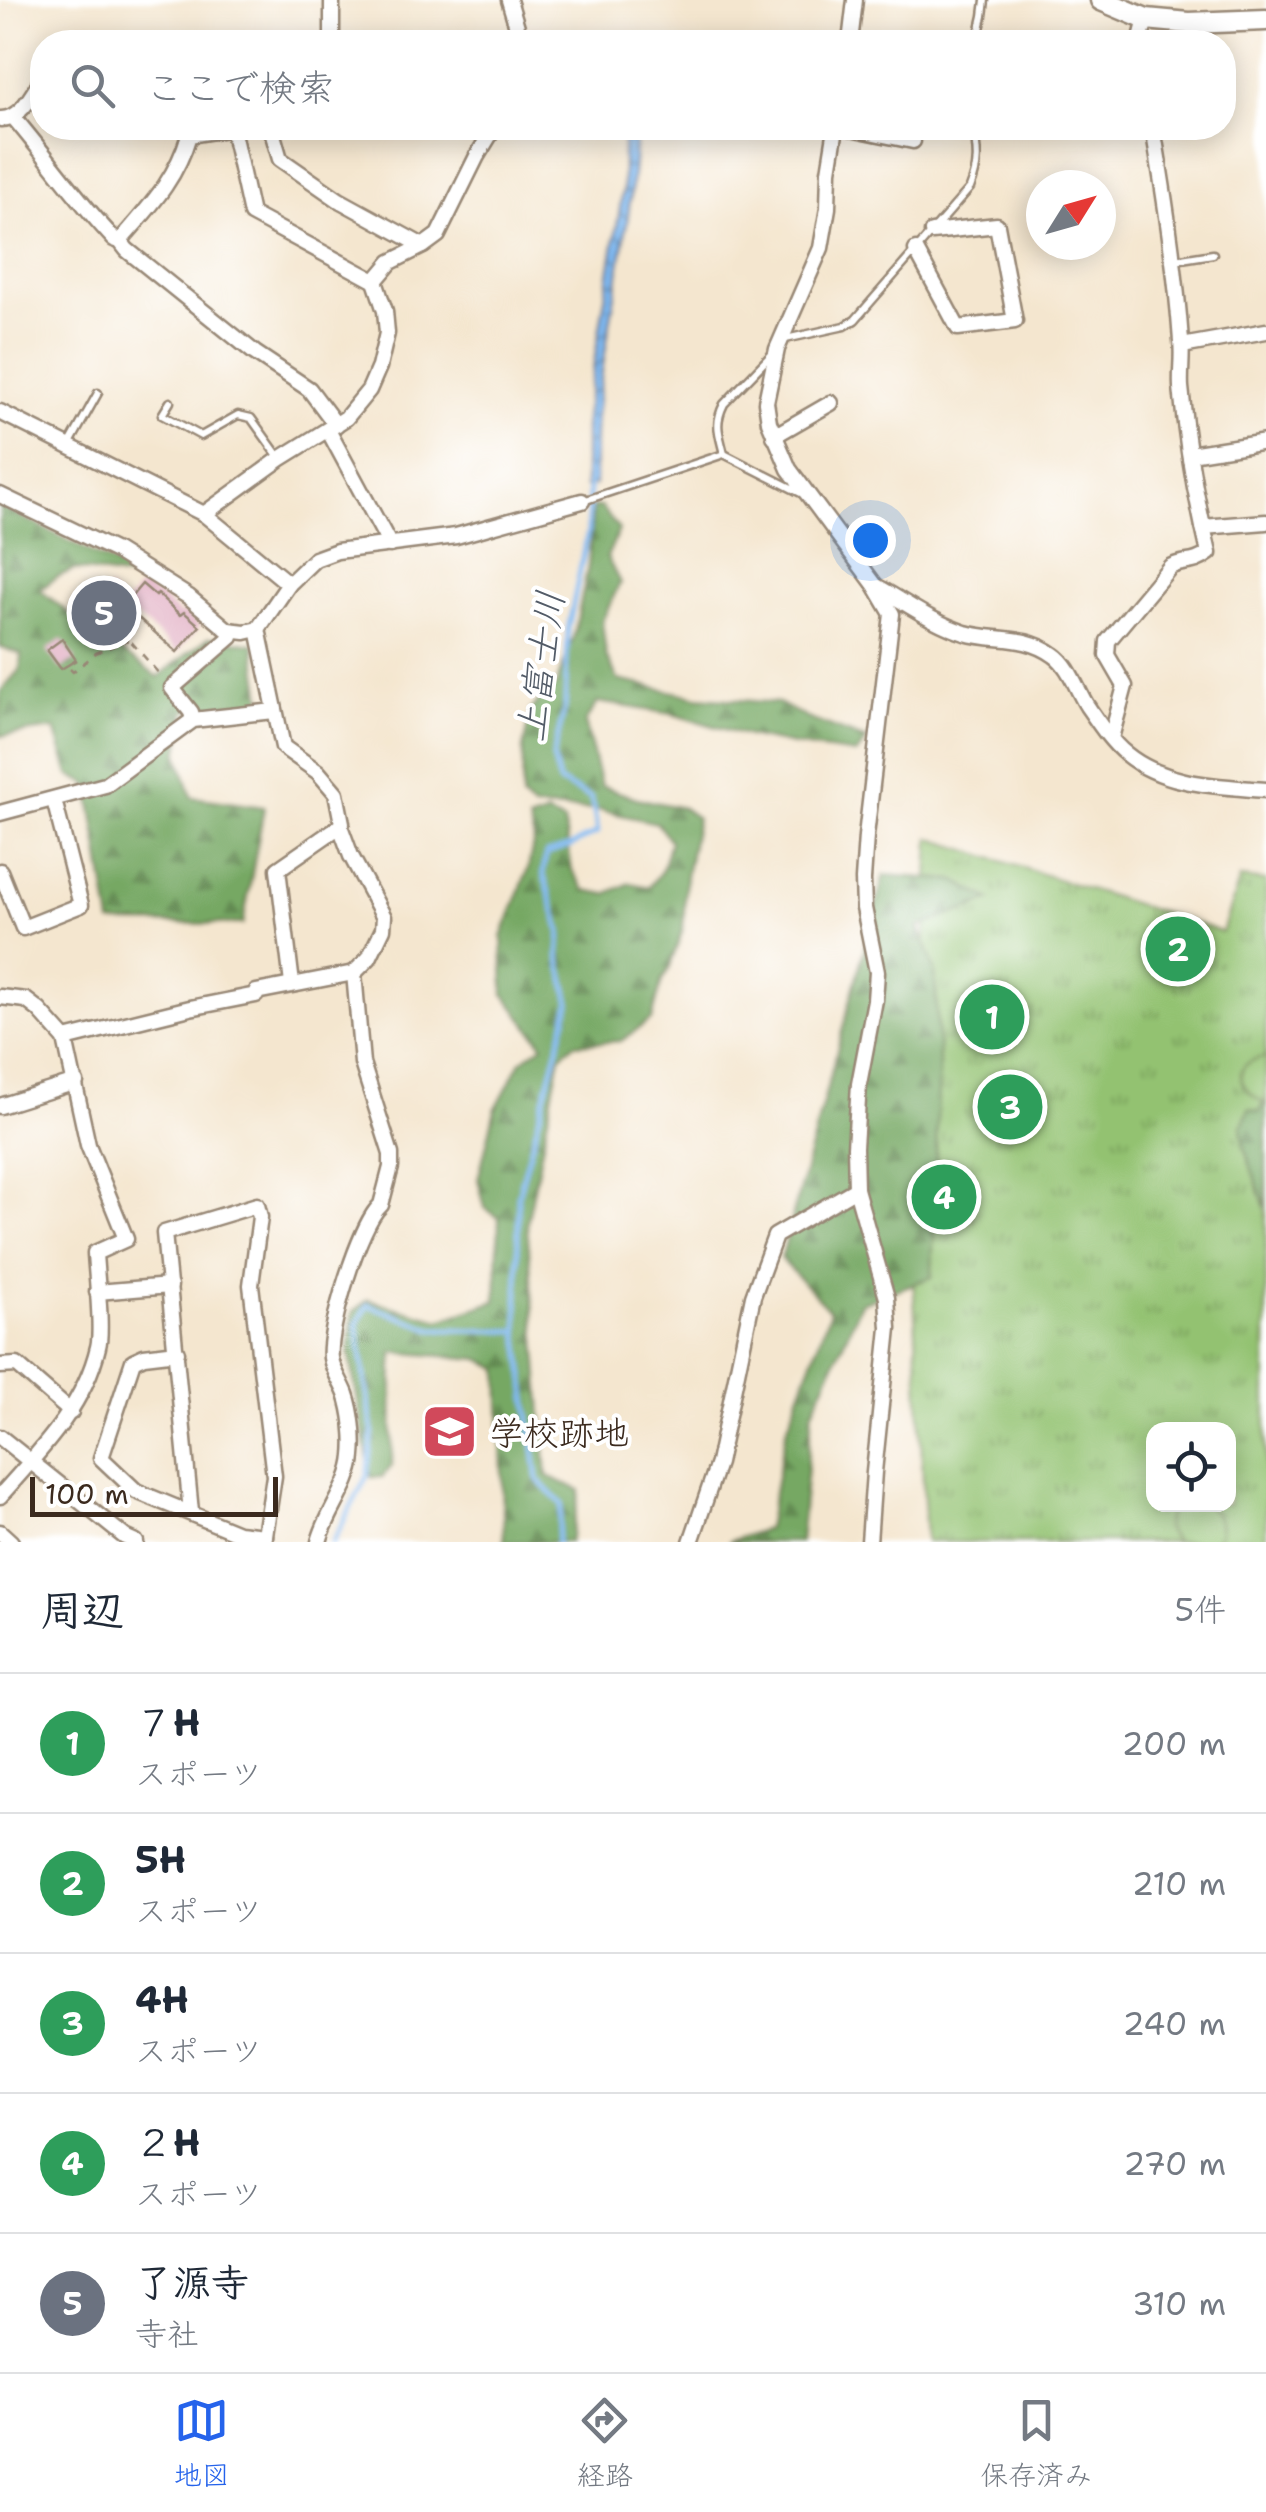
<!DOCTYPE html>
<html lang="ja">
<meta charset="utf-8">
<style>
body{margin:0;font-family:"Shantell Sans","Klee One",sans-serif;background:#f2f2f3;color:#1f2937}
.controls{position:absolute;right:30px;bottom:30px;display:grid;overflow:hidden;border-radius:20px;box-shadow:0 5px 25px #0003}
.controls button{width:90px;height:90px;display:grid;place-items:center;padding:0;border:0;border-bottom:2px solid #e0e1e3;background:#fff;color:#1f2937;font:50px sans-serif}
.compass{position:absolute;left:1026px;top:170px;width:90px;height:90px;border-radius:50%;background:#fff;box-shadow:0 5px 25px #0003;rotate:53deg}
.scale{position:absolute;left:30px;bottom:25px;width:248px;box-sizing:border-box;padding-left:10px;border:5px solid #3b2a1e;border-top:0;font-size:28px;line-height:35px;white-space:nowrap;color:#3b2a1e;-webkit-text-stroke:8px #fff;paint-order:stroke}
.you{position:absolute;left:870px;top:540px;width:35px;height:35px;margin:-25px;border:8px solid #fff;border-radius:50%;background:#1a73e8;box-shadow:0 0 0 15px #1a73e833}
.badge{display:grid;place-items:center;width:65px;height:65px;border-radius:50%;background:#2563eb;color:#fff;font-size:32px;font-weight:700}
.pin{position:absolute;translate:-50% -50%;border:5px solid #fff;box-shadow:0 2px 10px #0006}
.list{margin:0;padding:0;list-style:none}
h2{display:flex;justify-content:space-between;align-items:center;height:130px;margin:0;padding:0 40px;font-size:42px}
h2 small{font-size:32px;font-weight:400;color:#747a83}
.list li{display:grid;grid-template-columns:65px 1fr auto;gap:30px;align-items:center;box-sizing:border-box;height:140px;padding:0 40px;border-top:2px solid #e0e1e3}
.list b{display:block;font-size:38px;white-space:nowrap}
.list p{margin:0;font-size:32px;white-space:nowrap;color:#747a83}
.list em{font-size:32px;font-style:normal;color:#747a83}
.icon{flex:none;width:55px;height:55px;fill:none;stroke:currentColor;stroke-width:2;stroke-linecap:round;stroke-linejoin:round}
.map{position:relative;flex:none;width:1266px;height:1542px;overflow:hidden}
.search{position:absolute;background:#fff;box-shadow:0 5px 25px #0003;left:30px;right:30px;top:30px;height:110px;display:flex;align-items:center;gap:25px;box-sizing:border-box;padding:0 35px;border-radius:40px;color:#747a83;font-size:38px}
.sheet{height:830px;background:#fff}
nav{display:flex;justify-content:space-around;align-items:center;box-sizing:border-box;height:140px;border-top:2px solid #e0e1e3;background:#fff;font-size:28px;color:#747a83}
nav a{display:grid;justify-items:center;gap:5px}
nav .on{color:#2563eb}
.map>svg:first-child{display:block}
</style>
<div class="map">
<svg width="1266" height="1542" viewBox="0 0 1266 1542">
<defs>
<pattern id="grass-tufts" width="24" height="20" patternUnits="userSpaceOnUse" patternTransform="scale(2.5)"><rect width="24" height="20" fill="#93c271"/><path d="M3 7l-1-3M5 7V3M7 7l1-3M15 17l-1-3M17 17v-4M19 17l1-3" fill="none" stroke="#799e5c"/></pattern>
<pattern id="forest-firs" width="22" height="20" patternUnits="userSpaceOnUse" patternTransform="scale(2.5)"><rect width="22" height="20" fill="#76a863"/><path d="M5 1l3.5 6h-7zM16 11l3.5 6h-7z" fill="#628951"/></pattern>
<pattern id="water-waves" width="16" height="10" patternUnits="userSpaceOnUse" patternTransform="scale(2.5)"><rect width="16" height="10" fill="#7fb8f0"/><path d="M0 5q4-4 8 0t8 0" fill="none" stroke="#6996c2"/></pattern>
</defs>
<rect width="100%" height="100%" fill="#fff"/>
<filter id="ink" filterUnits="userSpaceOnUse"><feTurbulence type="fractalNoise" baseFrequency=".01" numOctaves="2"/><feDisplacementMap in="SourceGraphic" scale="20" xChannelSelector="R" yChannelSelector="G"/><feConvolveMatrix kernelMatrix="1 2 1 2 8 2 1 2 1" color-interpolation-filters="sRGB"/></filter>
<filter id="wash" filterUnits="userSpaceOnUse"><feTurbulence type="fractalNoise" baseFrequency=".0048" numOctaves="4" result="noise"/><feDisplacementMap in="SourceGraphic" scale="40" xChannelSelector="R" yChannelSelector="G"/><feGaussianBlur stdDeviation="2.25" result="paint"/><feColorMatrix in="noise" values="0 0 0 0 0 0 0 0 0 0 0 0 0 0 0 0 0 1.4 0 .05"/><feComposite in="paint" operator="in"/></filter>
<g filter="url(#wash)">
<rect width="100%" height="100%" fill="#f4e6cf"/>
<path fill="url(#grass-tufts)" stroke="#677648" stroke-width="2.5" fill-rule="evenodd" d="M930,838L1222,932L1240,878L1266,881V1542H926L911,1233ZM1154,1430H1228V1504H1154Z"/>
<g fill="url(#forest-firs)" stroke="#586940" stroke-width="2.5">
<polygon points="0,506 148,581 74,569 55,578 40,590 90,630 158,677 209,637 254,644 263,706 186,710 178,755 192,797 264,807 243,924 111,923 88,784 69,775 55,729 0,736 0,692 20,669 21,654 0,647"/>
<polygon points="593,507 601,507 619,530 607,557 620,583 602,621 606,655 618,680 698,697 779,703 807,718 867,740 856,754 793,745 749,736 672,714 598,702 585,722 601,786 636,798 683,808 697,818 686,876 683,929 669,969 662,980 652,1019 621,1041 574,1044 560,1056 527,1224 547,1476 580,1490 570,1542 504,1542 499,1368 479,1359 393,1352 392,1466 382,1477 371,1477 349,1352 353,1312 368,1300 440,1320 496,1301 499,1218 485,1208 478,1179 495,1110 521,1061 543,1045 504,994 502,937 528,869 534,839 529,821 547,814 564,822 572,870 585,890 606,894 630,883 649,887 662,870 670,841 657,823 599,810 533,808 522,798 523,749 531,709 556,685 574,635 588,566"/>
<polygon points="884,875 953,880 991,900 919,927 935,970 939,1062 932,1277 861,1303 812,1413 800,1542 728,1542 767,1528 786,1431 830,1311 781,1259"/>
<polygon points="1266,1094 1266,1210 1244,1147 1241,1128 1249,1109 1260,1112"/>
</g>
<g fill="#93c271" stroke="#677648" stroke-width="2.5">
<path d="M1167,924L1179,925L1196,932L1202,952C1196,964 1192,969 1178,971C1159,960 1151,954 1154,931Z"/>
<path d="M994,992C1010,996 1013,1005 1019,1019C1008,1037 1005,1042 983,1043L971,1031L965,1016C973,1003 979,996 994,992Z"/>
<path d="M1266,1057V1103C1238,1092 1228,1062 1266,1057Z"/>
<path d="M1006,1080C1038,1085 1032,1095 1032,1122L1024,1130L1009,1133L995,1123L985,1103L992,1091Z"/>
<path d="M933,1175C958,1181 970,1194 974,1220L950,1226C930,1217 916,1204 922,1180Z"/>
<path d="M1177,1505H1206C1217,1511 1220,1522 1220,1534L1213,1542H1175L1165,1527L1168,1515Z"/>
</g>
<path fill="url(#water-waves)" stroke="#5d7187" stroke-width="2.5" d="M623,128H636C633,225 607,319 596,416C594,438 595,462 595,485L585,487V417L623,190Z"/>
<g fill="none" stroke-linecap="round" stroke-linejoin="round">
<g stroke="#7fb8f0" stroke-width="5">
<polyline points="518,1332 538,1480 562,1504 557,1542"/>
<polyline points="333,1542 367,1476 373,1433 357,1324 368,1305 432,1329 518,1331 518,1196 570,1003 559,956 561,931 543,873 546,854 571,846 598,832 591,798 559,782 553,757 565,707 568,629 588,531 589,484"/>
</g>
</g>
<g id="blocks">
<g fill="#e2b0c5">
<polygon points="142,584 156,596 158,594 180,615 184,612 200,626 177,652 135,615 114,634 111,630 100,639 79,614 87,607 83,602 97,590 100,595 109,588 124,605"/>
<polygon points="62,639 76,660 61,669 47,650"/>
</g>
</g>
</g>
<g filter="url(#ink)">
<use href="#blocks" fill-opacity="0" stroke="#988876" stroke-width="2.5"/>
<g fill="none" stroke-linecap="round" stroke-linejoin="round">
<defs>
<g id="lane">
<polyline points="977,42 983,16 985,0"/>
<polyline points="1175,260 1213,254"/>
<path d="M781,340L845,326L855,320L970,188C979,166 978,151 973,128"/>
<polyline points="170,402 162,415 201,436 238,415 251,418 279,457"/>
<polyline points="69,445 98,393"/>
<path d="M724,454C719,433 714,424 724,404L774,352"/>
<polyline points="583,501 724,454 803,494"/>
</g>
<g id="street">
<polyline points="332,0 332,42"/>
<polyline points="509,0 517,27 518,42"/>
<polyline points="850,42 855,0"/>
<polyline points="1140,42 1146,19"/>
<path d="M14,118C48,158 78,201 114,239L120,241L127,250L255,353L309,389L336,425"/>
<path d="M0,119C20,120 32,95 42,79"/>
<polyline points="232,128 251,214 375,281"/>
<polyline points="271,128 280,159 339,200 423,246"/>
<polyline points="836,128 829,171 828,208 821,248 777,349 766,402 769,422 789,469 875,585 892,614 866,836 863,880 864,908 877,972 875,1000 859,1084 855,1147 856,1189 887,1298 889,1328 874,1472 869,1542"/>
<polyline points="850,128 913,141"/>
<path d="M120,241C150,206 176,180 189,135L232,128"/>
<polyline points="916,250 958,328 1015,321 997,225 932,232"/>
<polyline points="1182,346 1266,331"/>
<polyline points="0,412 204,514 289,584"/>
<polyline points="328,430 390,545"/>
<polyline points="774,436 831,403"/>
<polyline points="1190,454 1266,442"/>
<polyline points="0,495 116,551 189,597 228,630 245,632 258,629 289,584 315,559 337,551 456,536 582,501"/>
<polyline points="204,514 280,459 346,418 369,390 379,367 387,333 385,311 375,281 391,262 423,246 438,235 477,156 494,128"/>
<polyline points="1203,527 1266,522"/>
<path d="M876,586C905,602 933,623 965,633C997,642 1024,634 1054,655C1069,665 1077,690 1087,706C1098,722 1111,742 1126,754C1165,786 1218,786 1266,790"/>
<polyline points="258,629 283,747 318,772 336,793 342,823 340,826"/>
<polyline points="193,720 191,712 172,688 231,637 232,631"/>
<path d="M1111,738L1125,686L1107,655L1108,641L1170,567C1185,559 1192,566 1209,553C1196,499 1186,442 1181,387C1180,371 1183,356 1181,341C1176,269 1165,198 1153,128"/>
<polyline points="0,813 105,785 193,720 274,711"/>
<polyline points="0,871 23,928 81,905 54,800"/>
<path d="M0,997L26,1000L39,1010L65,1039L88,1145L126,1239L95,1253C96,1275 103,1329 98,1347C84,1407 40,1451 0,1496"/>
<polyline points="65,1039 190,1008 256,995 256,992 354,973 369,958 383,929 384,917 351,856 340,826 278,869 292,984"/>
<polyline points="0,1106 76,1082"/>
<polyline points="97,1292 170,1286"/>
<polyline points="177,1352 144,1356 133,1361 101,1458 136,1491 238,1533 265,1536"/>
<polyline points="0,1366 17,1365 71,1412"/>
<polyline points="0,1437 125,1537 136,1542"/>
<polyline points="191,1512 164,1233 257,1205 260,1217 251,1285 274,1476 264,1542"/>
<polyline points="0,1532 11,1542"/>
<path d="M319,1542C326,1513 351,1486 353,1456C355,1438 352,1411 346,1394C341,1381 333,1371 331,1358C327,1330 360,1223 381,1205L391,1167V1154L362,1063L354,973"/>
<polyline points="691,1542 718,1463 753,1296 775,1236 856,1189"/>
</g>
<polyline id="secondary" points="1101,0 1146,19 1189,23 1266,20"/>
</defs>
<use href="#lane" stroke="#988876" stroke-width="11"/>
<use href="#street" stroke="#988876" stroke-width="19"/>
<use href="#secondary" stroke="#988876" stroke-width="25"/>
<g stroke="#988876" stroke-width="2.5" stroke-dasharray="8 8" stroke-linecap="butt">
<polyline points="121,630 161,676"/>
<polyline points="70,669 73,672 96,653 128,640"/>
</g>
<use href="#lane" stroke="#fff" stroke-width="6"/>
<use href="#street" stroke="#fff" stroke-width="14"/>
<use href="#secondary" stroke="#fff" stroke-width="20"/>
</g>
</g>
<defs>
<symbol id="school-square" viewBox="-11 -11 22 22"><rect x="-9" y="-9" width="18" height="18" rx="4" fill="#d1495b" stroke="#fff"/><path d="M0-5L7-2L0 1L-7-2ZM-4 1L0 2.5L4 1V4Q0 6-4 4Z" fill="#fff"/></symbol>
</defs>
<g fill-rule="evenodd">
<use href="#school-square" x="418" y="1400" width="63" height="63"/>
</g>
<g text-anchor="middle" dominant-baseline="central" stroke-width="8" stroke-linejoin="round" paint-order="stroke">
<g font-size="35" fill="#3b2a1e" stroke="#fff" text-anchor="start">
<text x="489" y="1432">学校跡地</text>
</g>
<g font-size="38" font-style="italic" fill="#535c68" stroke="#fff">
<text transform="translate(540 666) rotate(-82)">上富士川</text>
</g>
</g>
</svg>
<div class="controls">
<button><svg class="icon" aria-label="locate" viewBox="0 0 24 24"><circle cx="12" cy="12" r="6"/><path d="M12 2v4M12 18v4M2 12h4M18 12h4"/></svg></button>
</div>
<svg class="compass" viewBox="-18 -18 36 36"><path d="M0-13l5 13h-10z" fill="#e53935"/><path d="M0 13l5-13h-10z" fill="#747a83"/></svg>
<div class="scale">100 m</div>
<div class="you"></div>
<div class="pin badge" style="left:992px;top:1017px;background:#2e9e5b">1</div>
<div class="pin badge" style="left:1178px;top:949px;background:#2e9e5b">2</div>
<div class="pin badge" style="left:1010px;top:1107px;background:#2e9e5b">3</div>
<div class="pin badge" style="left:944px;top:1197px;background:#2e9e5b">4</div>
<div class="pin badge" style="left:104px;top:613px;background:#6b7280">5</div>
<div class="search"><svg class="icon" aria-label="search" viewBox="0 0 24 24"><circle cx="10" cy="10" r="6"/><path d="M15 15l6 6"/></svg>ここで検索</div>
</div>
<section class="sheet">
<h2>周辺<small>5件</small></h2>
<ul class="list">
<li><span class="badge" style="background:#2e9e5b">1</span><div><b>７H</b><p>スポーツ</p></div><em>200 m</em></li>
<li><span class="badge" style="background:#2e9e5b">2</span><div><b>5H</b><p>スポーツ</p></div><em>210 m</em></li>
<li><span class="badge" style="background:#2e9e5b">3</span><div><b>4H</b><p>スポーツ</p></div><em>240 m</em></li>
<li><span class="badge" style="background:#2e9e5b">4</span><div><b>２H</b><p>スポーツ</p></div><em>270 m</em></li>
<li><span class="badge" style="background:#6b7280">5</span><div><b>了源寺</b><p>寺社</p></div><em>310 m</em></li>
</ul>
</section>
<nav>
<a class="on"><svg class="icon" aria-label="map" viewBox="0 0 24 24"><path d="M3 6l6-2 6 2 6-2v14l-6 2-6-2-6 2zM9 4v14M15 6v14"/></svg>地図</a>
<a><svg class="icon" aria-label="directions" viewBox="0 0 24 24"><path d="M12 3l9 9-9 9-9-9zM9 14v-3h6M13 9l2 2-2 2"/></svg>経路</a>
<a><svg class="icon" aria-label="saved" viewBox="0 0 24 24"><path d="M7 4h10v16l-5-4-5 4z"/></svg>保存済み</a>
</nav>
